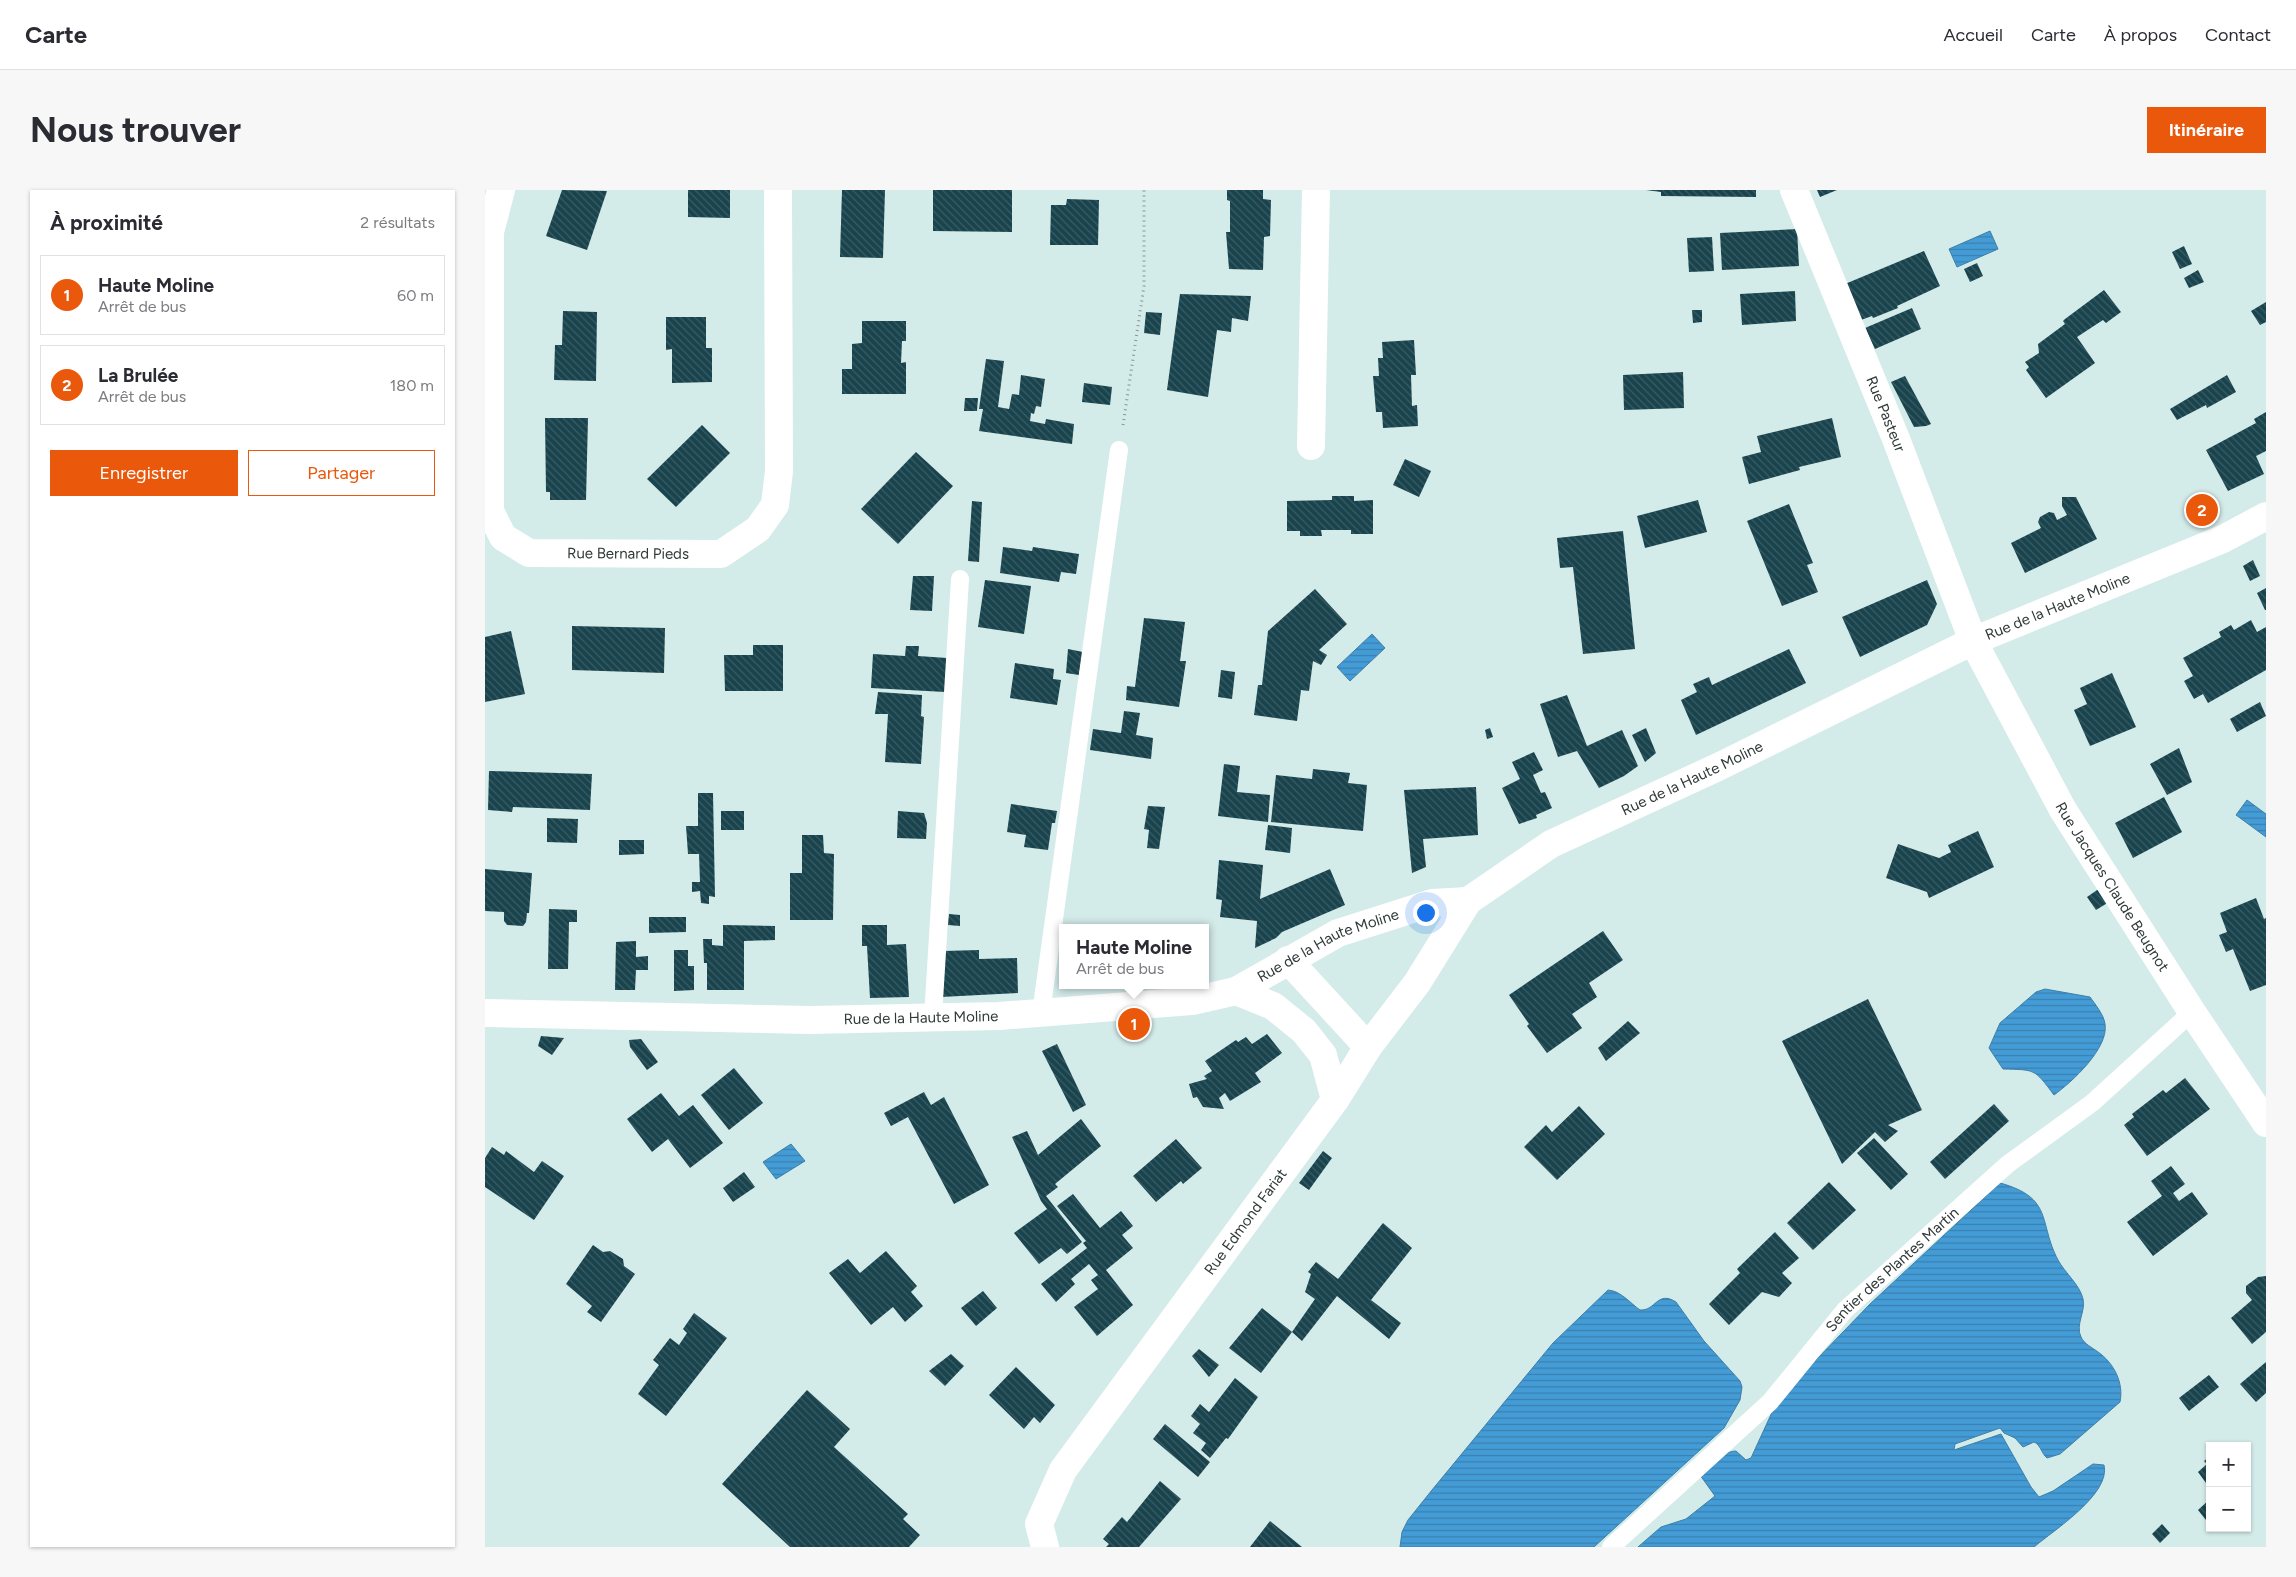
<!DOCTYPE html>
<html lang="fr">
<meta charset="utf-8">
<style>
body{margin:0;font-family:Figtree,sans-serif;background:#f7f7f7;color:#2b2b33}
.controls{position:absolute;right:15px;bottom:15px;display:grid;overflow:hidden;border-radius:0px;box-shadow:0 1px 4px #0004}
.controls button{width:45px;height:45px;display:grid;place-items:center;padding:0;border:0;border-bottom:1px solid #e1e1e2;background:#fff;color:#2b2b33;font:25px sans-serif}
.you{position:absolute;left:940px;top:722px;width:18px;height:18px;margin:-12px;border:4px solid #fff;border-radius:50%;background:#1a73e8;box-shadow:0 0 0 8px #1a73e833}
.badge{display:grid;place-items:center;width:32px;height:32px;border-radius:50%;background:#ea580c;color:#fff;font-size:16px;font-weight:700}
.pin{position:absolute;translate:-50% -50%;border:2px solid #fff;box-shadow:0 1px 5px #0006}
.popup{position:absolute;left:574px;top:734px;width:150px;height:65px;box-sizing:border-box;display:grid;place-content:center;border-radius:0px;background:#fff;filter:drop-shadow(0 1px 4px #0005);font-size:16px;white-space:nowrap;color:#7c7c81}
.popup b{font-size:19px;color:#2b2b33}
.popup::after{content:'';position:absolute;left:50%;top:100%;margin-left:-10px;border:10px solid transparent;border-top-color:#fff}
.list{margin:0;padding:0;list-style:none}
h2{display:flex;justify-content:space-between;align-items:center;height:65px;margin:0;padding:0 20px;font-size:21px}
h2 small{font-size:16px;font-weight:400;color:#7c7c81}
.list li{display:grid;grid-template-columns:32px 1fr auto;gap:15px;align-items:center;box-sizing:border-box;height:80px;margin:0 10px 10px;padding:0 10px;border:1px solid #e1e1e2;border-radius:0px}
.list b{display:block;font-size:19px;white-space:nowrap}
.list p{margin:0;font-size:16px;white-space:nowrap;color:#7c7c81}
.list em{font-size:16px;font-style:normal;color:#7c7c81}
.actions{display:flex;gap:10px;padding:15px 20px}
.actions a{flex:1;padding:11px 0;border:1px solid #ea580c;border-radius:0px;text-align:center;font-size:18px;color:#ea580c}
.actions .main{background:#ea580c;color:#fff}
.map{position:relative;flex:none;width:1781px;height:1357px;overflow:hidden;border-radius:0px}
header{display:flex;align-items:center;gap:30px;box-sizing:border-box;height:70px;padding:0 25px;background:#fff;border-bottom:1px solid #e1e1e2}
header strong{font-size:24px}
nav{display:flex;gap:28px;margin-inline-start:auto;font-size:18px}
.intro{display:flex;align-items:center;justify-content:space-between;box-sizing:border-box;height:120px;padding:0 30px}
h1{margin:0;font-size:35px}
.button{padding:12px 22px;border-radius:0px;background:#ea580c;color:#fff;font-size:18px;font-weight:700}
main{display:flex;gap:30px;padding:0 30px}
aside{flex:1;background:#fff;border-radius:0px;box-shadow:0 1px 4px #0004}
.map>svg:first-child{display:block}
</style>
<header>
<strong>Carte</strong>
<nav><a>Accueil</a><a>Carte</a><a>À propos</a><a>Contact</a></nav>
</header>
<div class="intro"><h1>Nous trouver</h1><a class="button">Itinéraire</a></div>
<main>
<aside>
<h2>À proximité<small>2 résultats</small></h2>
<ul class="list">
<li><span class="badge">1</span><div><b>Haute Moline</b><p>Arrêt de bus</p></div><em>60 m</em></li>
<li><span class="badge">2</span><div><b>La Brulée</b><p>Arrêt de bus</p></div><em>180 m</em></li>
</ul>
<div class="actions"><a class="main">Enregistrer</a><a>Partager</a></div>
</aside>
<div class="map">
<svg width="1781" height="1357" viewBox="0 0 1781 1357">
<defs>
<pattern id="water-rules" width="6" height="5" patternUnits="userSpaceOnUse" patternTransform="scale(1.25)"><rect width="6" height="5" fill="#449cd7"/><path d="M0 2.5h6" fill="none" stroke="#3980af"/></pattern>
<pattern id="building-back-hatch" width="6" height="6" patternUnits="userSpaceOnUse" patternTransform="scale(1.25)"><rect width="6" height="6" fill="#19434d"/><path d="M-1 5l2 2M0 0l6 6M5-1l2 2" fill="none" stroke="#3b5d65"/></pattern>
</defs>
<rect width="100%" height="100%" fill="#d3ebe9"/>
<g fill="url(#water-rules)" stroke="#3e7fa8">
<polygon points="1505,41 1513,59 1472,77 1464,59"/>
<polygon points="887,444 900,458 865,491 852,477"/>
<polygon points="1762,610 1781,624 1781,647 1751,625"/>
<path d="M1560,799L1605,807C1610,814 1619,825 1620,834C1624,858 1587,892 1569,905C1549,878 1550,880 1518,879L1504,858L1515,833L1551,802Z"/>
<polygon points="306,954 320,971 291,989 278,972"/>
<path d="M1515,993C1569,1008 1553,1032 1573,1070C1580,1083 1595,1095 1598,1109C1601,1121 1590,1135 1596,1147C1599,1154 1608,1158 1613,1162C1629,1173 1639,1193 1635,1212L1575,1264L1562,1268C1556,1263 1556,1255 1549,1252L1538,1257L1530,1248L1519,1243L1515,1238L1470,1254L1469,1260L1516,1244L1546,1297L1554,1307L1568,1301L1608,1274L1619,1275C1626,1304 1569,1340 1549,1357H1153L1176,1337L1201,1329L1230,1306L1215,1285C1224,1277 1238,1261 1251,1261L1261,1270L1266,1268L1289,1218L1330,1171L1385,1114Z"/>
<path d="M1123,1100C1136,1101 1145,1113 1155,1120C1171,1121 1172,1100 1191,1112L1219,1151L1255,1191L1257,1197L1255,1210L1239,1238L1109,1357H915L917,1342L923,1330L947,1300L1068,1153Z"/>
</g>
<g fill="url(#building-back-hatch)">
<polygon points="77,0 122,1 102,60 61,46"/>
<polygon points="203,0 245,0 245,28 203,27"/>
<polygon points="357,0 400,0 398,68 355,67"/>
<polygon points="448,0 527,0 527,42 448,41"/>
<polygon points="742,0 778,0 778,9 786,10 785,46 779,47 778,80 744,79 741,42 745,42 745,11 742,10"/>
<polygon points="1161,0 1271,0 1271,7 1176,6 1176,2"/>
<polygon points="1332,0 1352,0 1335,7"/>
<polygon points="582,9 614,10 613,55 565,55 566,15 581,15"/>
<polygon points="1312,39 1314,76 1237,80 1235,43"/>
<polygon points="1227,47 1229,81 1204,82 1202,48"/>
<polygon points="1699,56 1707,74 1695,79 1687,62"/>
<polygon points="1439,61 1455,96 1412,116 1413,118 1388,128 1387,126 1376,130 1360,94"/>
<polygon points="1492,73 1498,86 1485,92 1479,79"/>
<polygon points="1713,80 1719,92 1704,98 1699,88"/>
<polygon points="1619,100 1636,122 1621,133 1618,130 1592,147 1610,173 1561,208 1541,180 1544,177 1540,172 1554,163 1553,154 1580,134 1578,131 1580,129"/>
<polygon points="1310,101 1311,131 1257,135 1255,104"/>
<polygon points="695,104 766,106 763,131 747,128 746,142 732,140 723,207 682,200"/>
<polygon points="1781,112 1781,132 1775,135 1766,121"/>
<polygon points="1427,118 1436,139 1390,159 1380,138"/>
<polygon points="1207,120 1217,120 1217,132 1208,133"/>
<polygon points="78,121 112,122 111,191 69,190 70,155 77,155"/>
<polygon points="661,122 677,123 675,145 659,143"/>
<polygon points="181,127 221,127 221,158 227,158 227,192 187,193 187,159 181,160"/>
<polygon points="377,131 421,131 421,151 417,151 416,173 421,172 421,204 357,204 357,179 367,179 367,154 377,153"/>
<polygon points="929,150 931,185 926,185 927,216 932,215 933,236 898,238 897,222 891,222 888,186 894,186 893,168 898,168 897,152"/>
<polygon points="501,169 519,171 513,217 524,219 527,204 534,205 536,185 560,189 556,217 551,216 549,224 546,223 545,231 560,234 561,229 589,234 587,254 494,241 498,219 494,219"/>
<polygon points="1198,182 1199,218 1139,220 1138,185"/>
<polygon points="1742,185 1751,202 1722,218 1721,215 1692,230 1685,219"/>
<polygon points="1420,186 1446,234 1441,236 1429,237 1406,192"/>
<polygon points="599,193 627,197 625,215 597,212"/>
<polygon points="480,208 493,208 492,221 479,221"/>
<polygon points="1781,222 1781,261 1771,266 1779,284 1743,301 1721,260 1771,233 1769,229"/>
<polygon points="60,228 103,228 101,310 65,310 65,302 61,302"/>
<polygon points="1347,228 1356,267 1314,277 1315,280 1264,294 1257,267 1276,262 1272,246"/>
<polygon points="217,235 245,263 191,317 162,289"/>
<polygon points="431,262 468,296 413,354 376,319"/>
<polygon points="920,269 946,281 934,307 908,295"/>
<polygon points="847,306 869,306 869,311 888,310 888,344 866,344 866,340 836,340 837,346 815,346 815,341 802,341 802,311 847,310"/>
<polygon points="1577,307 1591,307 1612,349 1540,383 1526,353 1556,338 1553,332 1555,327 1564,322 1569,323 1572,330 1582,325 1577,316"/>
<polygon points="1213,310 1222,342 1160,358 1152,326"/>
<polygon points="487,311 497,312 494,372 483,371"/>
<polygon points="1304,314 1328,373 1322,375 1333,402 1297,416 1262,331"/>
<polygon points="1138,341 1150,459 1098,464 1088,377 1075,378 1072,348"/>
<polygon points="518,357 547,361 548,357 594,364 591,384 576,382 574,392 515,383"/>
<polygon points="1768,370 1775,386 1765,391 1758,376"/>
<polygon points="428,386 449,386 447,421 425,420"/>
<polygon points="500,390 546,396 539,444 493,437"/>
<polygon points="1442,390 1452,414 1442,435 1375,467 1357,427"/>
<polygon points="1781,398 1781,420 1780,420 1772,403"/>
<polygon points="830,399 862,434 834,460 842,465 836,475 828,471 824,501 816,500 812,531 769,525 773,495 777,495 783,441"/>
<polygon points="659,428 700,432 695,471 701,471 694,517 641,510 642,496 650,497"/>
<polygon points="1766,430 1772,442 1781,437 1781,480 1723,513 1718,504 1709,509 1699,491 1708,486 1698,468 1736,447 1734,442 1746,435 1749,440"/>
<polygon points="87,436 180,438 179,483 87,480"/>
<polygon points="26,441 40,504 0,512 0,447"/>
<polygon points="268,455 298,455 298,501 240,501 239,465 268,465"/>
<polygon points="421,456 434,456 433,466 462,468 460,502 386,498 388,464 420,466"/>
<polygon points="583,459 598,462 594,485 581,483"/>
<polygon points="1304,459 1321,493 1211,545 1196,510 1212,502 1208,494 1224,487 1227,495"/>
<polygon points="530,473 569,479 568,489 576,490 572,515 525,508"/>
<polygon points="736,480 750,482 747,509 733,507"/>
<polygon points="1627,483 1651,537 1605,556 1589,520 1602,514 1595,498"/>
<polygon points="393,502 437,505 436,526 439,527 436,574 400,572 403,524 390,524"/>
<polygon points="1082,505 1102,556 1137,540 1153,576 1139,586 1114,598 1092,561 1073,567 1055,514"/>
<polygon points="1775,512 1781,526 1752,542 1745,529"/>
<polygon points="639,521 655,523 651,545 668,548 666,569 605,560 608,539 636,543"/>
<polygon points="1005,538 1008,547 1002,549 1000,540"/>
<polygon points="1161,538 1171,563 1160,572 1147,545"/>
<polygon points="1694,558 1707,592 1682,605 1665,574"/>
<polygon points="1049,562 1058,580 1048,585 1056,603 1060,602 1067,618 1051,625 1052,628 1034,634 1017,598 1035,589 1027,572"/>
<polygon points="739,574 755,576 752,602 785,605 783,632 733,626"/>
<polygon points="828,579 865,583 863,593 882,595 878,641 786,632 791,585 827,589"/>
<polygon points="4,581 107,584 105,620 28,617 27,622 3,620"/>
<polygon points="991,597 993,645 938,649 941,677 927,683 919,600"/>
<polygon points="213,603 228,603 230,707 224,706 224,714 216,713 215,701 207,702 207,692 215,692 214,664 203,664 201,636 213,636"/>
<polygon points="1679,607 1697,642 1648,668 1630,633"/>
<polygon points="526,614 572,621 570,633 567,633 563,660 539,657 541,645 522,642"/>
<polygon points="663,616 680,617 674,659 662,658 664,640 659,639"/>
<rect x="236" y="621" width="23" height="19"/>
<polygon points="413,621 439,623 442,633 441,649 412,648"/>
<polygon points="62,628 93,629 92,653 62,652"/>
<polygon points="783,635 807,638 805,663 780,660"/>
<polygon points="1493,641 1509,677 1444,708 1442,702 1401,688 1413,654 1454,668 1466,662 1463,655"/>
<polygon points="317,645 338,645 339,663 349,664 348,730 305,730 305,683 317,683"/>
<polygon points="134,650 159,650 159,664 134,665"/>
<polygon points="734,670 778,675 775,709 845,679 860,715 797,742 791,748 770,758 772,731 735,727 737,710 731,709"/>
<polygon points="0,679 47,683 44,723 42,723 41,732 38,736 22,735 19,731 19,722 0,721"/>
<polygon points="1615,698 1624,712 1611,720 1602,707"/>
<polygon points="1771,708 1779,729 1781,728 1781,795 1765,801 1748,759 1741,762 1734,745 1742,742 1735,723"/>
<polygon points="64,719 92,720 92,732 84,732 83,779 63,779"/>
<polygon points="464,724 475,725 475,736 463,735"/>
<polygon points="164,727 201,727 201,742 164,743"/>
<polygon points="238,735 290,736 290,750 259,751 259,800 222,800 222,773 219,773 218,749 227,749 227,755 238,756"/>
<polygon points="377,735 402,735 402,755 421,754 424,807 385,808 382,756 377,756"/>
<polygon points="1118,741 1138,770 1104,793 1112,807 1087,824 1097,838 1062,863 1042,836 1044,834 1024,805"/>
<polygon points="151,751 151,767 163,766 163,780 151,780 150,800 130,800 131,752"/>
<polygon points="189,760 203,760 203,776 209,776 209,800 189,801"/>
<polygon points="494,760 494,769 532,768 533,803 456,807 459,761"/>
<polygon points="1383,809 1437,920 1403,935 1413,941 1400,952 1390,942 1357,974 1297,851"/>
<polygon points="1143,831 1155,843 1121,871 1113,858"/>
<polygon points="782,844 797,863 770,883 776,892 745,911 740,903 734,908 739,919 718,917 712,907 708,908 704,894 722,889 719,886 727,881 720,871 751,850 753,852 761,847 767,854"/>
<polygon points="56,846 79,848 67,865 53,856"/>
<polygon points="156,849 173,872 162,880 145,857 144,850"/>
<polygon points="572,854 601,915 588,922 557,861"/>
<polygon points="249,878 278,913 244,940 216,905"/>
<polygon points="1700,888 1725,919 1662,966 1639,935 1649,927 1647,924 1678,900 1681,903"/>
<polygon points="439,902 446,915 459,907 504,995 469,1014 423,927 406,936 399,923"/>
<polygon points="176,903 194,926 208,915 238,953 205,978 183,949 167,962 142,929"/>
<polygon points="1509,914 1524,931 1460,989 1445,972"/>
<polygon points="1094,916 1120,944 1072,990 1039,957 1061,935 1067,942"/>
<polygon points="596,929 616,956 570,994 573,997 561,1006 597,1052 582,1064 576,1058 554,1074 529,1043 562,1019 556,1011 527,947 542,941 553,965"/>
<polygon points="1389,948 1423,984 1406,1000 1372,963"/>
<polygon points="691,949 717,978 698,994 696,991 671,1012 648,986"/>
<polygon points="7,957 19,965 21,961 49,982 57,971 79,986 49,1030 0,997 0,968"/>
<polygon points="838,961 847,968 824,1000 814,993"/>
<polygon points="1686,976 1700,994 1688,1003 1694,1011 1707,1002 1723,1024 1668,1066 1642,1032 1677,1006 1666,991"/>
<polygon points="259,982 270,997 248,1012 238,998"/>
<polygon points="1344,992 1371,1020 1328,1060 1302,1033"/>
<polygon points="588,1004 615,1038 636,1021 648,1036 637,1045 648,1058 621,1080 648,1115 612,1146 589,1117 613,1099 606,1090 613,1085 604,1074 586,1089 590,1094 571,1112 556,1094 602,1058 598,1053 601,1051 572,1016"/>
<polygon points="898,1033 927,1058 886,1110 916,1133 904,1149 852,1106 817,1151 807,1142 830,1109 820,1102 826,1084 823,1082 831,1072 853,1089"/>
<polygon points="1290,1042 1314,1068 1297,1083 1307,1093 1294,1107 1277,1102 1244,1135 1224,1114 1255,1083 1252,1079"/>
<polygon points="108,1055 118,1062 125,1061 138,1069 139,1076 150,1084 116,1132 102,1122 107,1116 81,1094"/>
<polygon points="401,1061 432,1096 426,1102 438,1116 420,1132 408,1117 386,1135 344,1083 363,1069 375,1083"/>
<polygon points="1781,1086 1781,1142 1767,1154 1746,1128 1767,1110 1761,1103 1761,1096 1773,1087"/>
<polygon points="498,1101 512,1118 491,1136 476,1118"/>
<polygon points="777,1118 807,1142 776,1183 744,1158"/>
<polygon points="209,1123 242,1148 181,1226 153,1204 174,1175 168,1170 185,1148 194,1155 202,1143 198,1139"/>
<polygon points="714,1159 734,1175 724,1187 707,1166"/>
<polygon points="466,1164 479,1176 460,1196 444,1181"/>
<polygon points="1781,1172 1781,1203 1771,1212 1755,1194"/>
<polygon points="531,1177 570,1215 555,1233 549,1227 539,1239 504,1205"/>
<polygon points="1724,1185 1734,1197 1704,1221 1694,1208"/>
<polygon points="750,1188 773,1207 743,1249 741,1248 725,1268 716,1260 721,1253 708,1243 715,1234 706,1226 715,1214 724,1222"/>
<polygon points="322,1200 365,1239 349,1257 423,1324 418,1329 435,1345 424,1357 305,1357 237,1294"/>
<polygon points="680,1234 725,1272 713,1287 668,1249"/>
<polygon points="1725,1266 1725,1290 1721,1293 1713,1282 1722,1274 1719,1271"/>
<polygon points="675,1291 696,1309 654,1357 621,1357 624,1354 618,1349 637,1327 642,1332"/>
<polygon points="1725,1309 1725,1335 1713,1320"/>
<polygon points="785,1331 817,1357 765,1357"/>
<polygon points="1677,1334 1685,1343 1675,1353 1667,1344"/>
</g>
<g fill="none" stroke-linecap="round" stroke-linejoin="round">
<polyline stroke="#859695" stroke-width="3" stroke-dasharray="1 4" stroke-linecap="butt" points="638,235 659,96 659,0"/>
<g stroke="#fff" stroke-width="18">
<polyline points="556,823 634,260"/>
<polyline points="448,827 475,389"/>
<path id="s1" d="M1126,1357L1285,1212L1360,1120L1523,974L1607,913L1707,822"/>
</g>
<g stroke="#fff" stroke-width="28">
<path id="s2" d="M16,0L5,42V321L18,347L44,363L236,364L273,339L290,315L294,281L293,0"/>
<path id="s3" d="M1309,0L1411,249L1488,451L1578,620L1707,822L1781,933"/>
<polyline points="826,256 831,0"/>
<polyline points="803,770 883,857"/>
<polyline points="751,801 788,816 819,841 838,865 850,910"/>
<path id="s4" d="M0,823L325,830L514,826L707,811L751,801L853,743L947,713L983,711"/>
</g>
<path stroke="#fff" stroke-width="28" id="s5" d="M560,1357L554,1334L578,1280L850,910L883,857L932,793L983,711L1066,654L1233,577L1488,451L1738,349L1781,326"/>
</g>
<g text-anchor="middle" dominant-baseline="central" stroke-width="5" stroke-linejoin="round" paint-order="stroke">
<g font-size="15" fill="#303a39" stroke="#d3ebe9">
<text stroke="none"><textPath href="#s3" startOffset="242">Rue Pasteur</textPath></text>
<text stroke="none"><textPath href="#s2" startOffset="481">Rue Bernard Pieds</textPath></text>
<text stroke="none"><textPath href="#s5" startOffset="1442">Rue de la Haute Moline</textPath></text>
<text stroke="none"><textPath href="#s5" startOffset="1038">Rue de la Haute Moline</textPath></text>
<text stroke="none"><textPath href="#s3" startOffset="768">Rue Jacques Claude Beugnot</textPath></text>
<text stroke="none"><textPath href="#s4" startOffset="856">Rue de la Haute Moline</textPath></text>
<text stroke="none"><textPath href="#s4" startOffset="436">Rue de la Haute Moline</textPath></text>
<text stroke="none"><textPath href="#s5" startOffset="391">Rue Edmond Fariat</textPath></text>
<text stroke="none"><textPath href="#s1" startOffset="396">Sentier des Plantes Martin</textPath></text>
</g>
</g>
</svg>
<div class="controls">
<button>+</button>
<button>−</button>
</div>
<div class="you"></div>
<div class="pin badge" style="left:649px;top:834px">1</div>
<div class="popup"><b>Haute Moline</b>Arrêt de bus</div>
<div class="pin badge" style="left:1717px;top:320px">2</div>
</div>
</main>
